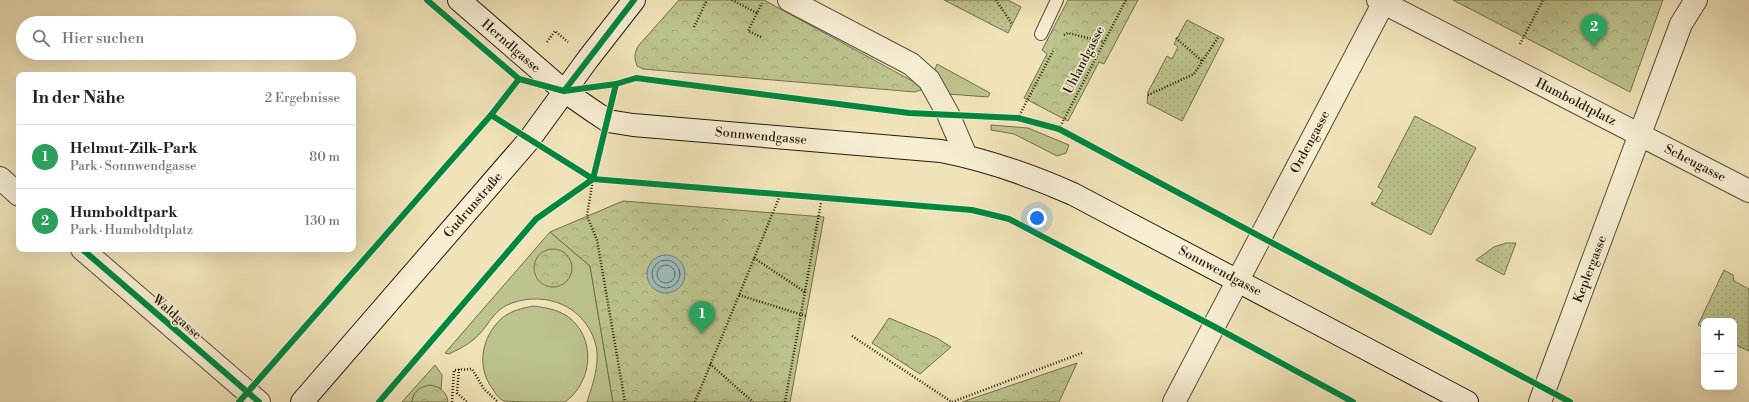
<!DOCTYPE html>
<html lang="de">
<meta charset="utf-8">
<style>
body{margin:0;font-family:"Libre Bodoni",serif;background:#f2f2f2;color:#222}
.controls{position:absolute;right:12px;bottom:12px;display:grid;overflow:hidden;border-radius:8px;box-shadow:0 4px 16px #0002}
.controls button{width:36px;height:36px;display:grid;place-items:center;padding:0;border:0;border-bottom:1px solid #e0e0e0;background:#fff;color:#222;font:20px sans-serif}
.you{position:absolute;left:1037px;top:218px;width:14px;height:14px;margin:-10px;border:3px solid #fff;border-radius:50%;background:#1a73e8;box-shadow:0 0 0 6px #1a73e833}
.badge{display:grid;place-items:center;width:26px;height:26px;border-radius:50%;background:#8f2418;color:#fff;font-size:13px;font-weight:700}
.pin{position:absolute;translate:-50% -33px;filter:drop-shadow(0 1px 2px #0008)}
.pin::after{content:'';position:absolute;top:21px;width:14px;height:12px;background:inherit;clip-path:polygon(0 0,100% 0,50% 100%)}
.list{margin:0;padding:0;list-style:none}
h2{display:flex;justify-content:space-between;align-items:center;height:52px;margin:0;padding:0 16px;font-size:17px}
h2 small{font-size:13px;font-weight:400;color:#767676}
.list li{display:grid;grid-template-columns:26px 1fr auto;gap:12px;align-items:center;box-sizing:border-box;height:64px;padding:0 16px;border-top:1px solid #e0e0e0}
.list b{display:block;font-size:15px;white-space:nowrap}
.list p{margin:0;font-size:13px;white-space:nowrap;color:#767676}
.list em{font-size:13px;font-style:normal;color:#767676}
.icon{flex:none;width:22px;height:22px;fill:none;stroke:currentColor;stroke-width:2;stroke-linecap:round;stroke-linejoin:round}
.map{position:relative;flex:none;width:1749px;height:402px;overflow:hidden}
.search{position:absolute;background:#fff;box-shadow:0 4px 16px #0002;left:16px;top:16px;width:340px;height:44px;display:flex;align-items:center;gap:10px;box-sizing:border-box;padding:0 14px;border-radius:22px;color:#767676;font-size:15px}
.panel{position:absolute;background:#fff;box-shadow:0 4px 16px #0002;left:16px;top:72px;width:340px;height:180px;border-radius:8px}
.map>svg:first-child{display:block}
</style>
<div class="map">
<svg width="1749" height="402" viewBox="0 0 1749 402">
<defs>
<pattern id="park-crowns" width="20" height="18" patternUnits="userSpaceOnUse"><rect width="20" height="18" fill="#bdc38c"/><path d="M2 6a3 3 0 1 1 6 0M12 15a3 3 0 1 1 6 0" fill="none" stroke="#a2a778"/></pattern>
<pattern id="garden-dots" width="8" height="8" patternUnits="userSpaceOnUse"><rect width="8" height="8" fill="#bdc38c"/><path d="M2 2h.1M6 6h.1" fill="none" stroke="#a2a778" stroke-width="1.8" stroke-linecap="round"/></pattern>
</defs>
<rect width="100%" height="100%" fill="#f1e3b9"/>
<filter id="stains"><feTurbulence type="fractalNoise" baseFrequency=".005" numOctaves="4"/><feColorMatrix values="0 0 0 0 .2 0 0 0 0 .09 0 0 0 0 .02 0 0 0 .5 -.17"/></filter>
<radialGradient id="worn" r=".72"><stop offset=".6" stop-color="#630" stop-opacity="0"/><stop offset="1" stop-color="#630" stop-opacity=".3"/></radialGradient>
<g fill="#bdc38c" stroke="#726f4c">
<polygon points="937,64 990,93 988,97 948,94 934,72"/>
<polygon points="991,125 1028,128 1069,145 1066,153 1057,156 1014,134 991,130"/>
<path d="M550,232L590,266L613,402H587C593,383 601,362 595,342C584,306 546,291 512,303C492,309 488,329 473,340C466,346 457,350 449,354L445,353Z"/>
<path d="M534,306C546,308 556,309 567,316C597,337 593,382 565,402C554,402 512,402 504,401C499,399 495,393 492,388C476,366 482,337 501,319C510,311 522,308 534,306Z"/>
<path d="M435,365L442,375L441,389C430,383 414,387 412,402H402Z"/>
</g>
<g fill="url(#park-crowns)" stroke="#726f4c">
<path d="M679,0H764L916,83L923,89L915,92L643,69L637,66C634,57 634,53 639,45Z"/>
<polygon points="1068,0 1138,0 1104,64 1099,62 1068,121 1024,98 1047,54 1042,50"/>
<polygon points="1453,0 1663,0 1630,92"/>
<polygon points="623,201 824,217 790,402 613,402 590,266 550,232"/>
<circle cx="553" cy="268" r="19"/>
<polygon points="889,318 937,338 951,347 920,374 872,343"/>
<polygon points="1077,363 1059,402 962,402"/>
<path d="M430,385C440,387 447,392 448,402H412C413,391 420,387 430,385Z"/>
</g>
<g fill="url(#garden-dots)" stroke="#726f4c">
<polygon points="944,0 1008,0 1021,7 1008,33"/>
<polygon points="1187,20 1224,39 1182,121 1147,103 1148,92 1167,56 1172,59 1178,47 1174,44"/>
<polygon points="1415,116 1476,148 1431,235 1371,204 1372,202 1375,204 1383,190 1378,187"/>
<polygon points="1506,243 1516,243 1504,275 1476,260 1494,247"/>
<polygon points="1724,270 1733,275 1734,281 1749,289 1749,351 1734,344 1734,321 1704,321 1704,328 1698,325"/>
</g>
<circle fill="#9ebcb9" stroke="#6e7c74" cx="666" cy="274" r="19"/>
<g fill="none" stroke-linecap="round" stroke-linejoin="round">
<g stroke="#626c63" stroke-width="1">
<circle cx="666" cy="274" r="14"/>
<circle cx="666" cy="274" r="9"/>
</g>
<defs>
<polyline id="lane" points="1041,34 1057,0"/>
<g id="street">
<polyline points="789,0 911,64 929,80 948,114 966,156"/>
<polyline points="1378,0 1749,191"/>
<polyline points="0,178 19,195"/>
<polyline points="82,249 259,402"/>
<polyline points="1174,402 1385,0"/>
<polyline points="1540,402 1681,24 1696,0"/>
</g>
<g id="secondary">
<path d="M459,0L564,91L593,111L608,121L633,125L941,151C987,160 1030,175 1073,194L1467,402"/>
<polyline points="302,402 529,140 588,59 634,0"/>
</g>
</defs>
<use href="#lane" stroke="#594d38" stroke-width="14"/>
<use href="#street" stroke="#594d38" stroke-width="24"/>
<use href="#secondary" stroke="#261b0d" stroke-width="24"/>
<g stroke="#261b0d" stroke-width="2.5" stroke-dasharray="1 2" stroke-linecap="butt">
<polyline points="732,0 757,13"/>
<polyline points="996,0 1012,24"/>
<polyline points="694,27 707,0"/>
<polyline points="1064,35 1068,33 1104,42"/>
<polyline points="761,37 748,31 762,3"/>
<polyline points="1176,38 1202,61"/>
<polyline points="547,42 555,31 568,42"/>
<polyline points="1520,44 1543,0"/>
<polyline points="1148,95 1194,74 1219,36"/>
<polyline points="1018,118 1053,51"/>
<polyline points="1059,129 1126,0"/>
<polyline points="593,179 587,216 597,240 625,402"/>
<polyline points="754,258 805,292"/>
<polyline points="739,295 806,316"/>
<polyline points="852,336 952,402"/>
<polyline points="710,364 753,402"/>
<polyline points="459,369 457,393 467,402"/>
<polyline points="452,402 454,370 472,369 484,389 498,402"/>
<polyline points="695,402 781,193"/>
<polyline points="785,402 822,197"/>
<polyline points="952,402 1082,353"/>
</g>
<use href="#lane" stroke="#f6edd2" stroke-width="12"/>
<use href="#street" stroke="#f6edd2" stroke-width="22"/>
<use href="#secondary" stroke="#f6edd2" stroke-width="22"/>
<defs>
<g id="cycleway">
<polyline points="427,0 519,79 564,91 616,84 636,78 909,113 1018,118 1059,129 1570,402"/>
<polyline points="564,91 634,0"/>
<polyline points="491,115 593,179 972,210 1009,219 1215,327 1353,402"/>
<polyline points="82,249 259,402"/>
<polyline points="239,402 491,115 519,79"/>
<polyline points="379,402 536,219 593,179 616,84"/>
</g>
</defs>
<use href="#cycleway" stroke="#f6edd2" stroke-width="8"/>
<use href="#cycleway" stroke="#00873e" stroke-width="6"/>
</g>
<g text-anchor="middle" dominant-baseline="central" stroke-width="3.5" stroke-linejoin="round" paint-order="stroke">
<g font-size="13" fill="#261b0d" stroke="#f6edd2">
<text transform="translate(511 46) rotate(41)">Herndlgasse</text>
<text transform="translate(1084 60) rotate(-63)">Uhlandgasse</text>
<text transform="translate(1576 102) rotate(27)">Humboldtplatz</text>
<text transform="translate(761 136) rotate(5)">Sonnwendgasse</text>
<text transform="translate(1310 142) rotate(-62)">Ordengasse</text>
<text transform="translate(1695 163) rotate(27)">Scheugasse</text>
<text transform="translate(473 205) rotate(-49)">Gudrunstraße</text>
<text transform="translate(1590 269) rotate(-69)">Keplergasse</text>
<text transform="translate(1220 271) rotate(28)">Sonnwendgasse</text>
<text transform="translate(177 317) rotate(41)">Waldgasse</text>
</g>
</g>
<rect width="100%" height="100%" filter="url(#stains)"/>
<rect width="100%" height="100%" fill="url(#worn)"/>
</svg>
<div class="controls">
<button>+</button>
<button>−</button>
</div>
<div class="you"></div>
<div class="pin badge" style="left:702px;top:334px;background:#2e9e5b">1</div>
<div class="pin badge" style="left:1594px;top:47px;background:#2e9e5b">2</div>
<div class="search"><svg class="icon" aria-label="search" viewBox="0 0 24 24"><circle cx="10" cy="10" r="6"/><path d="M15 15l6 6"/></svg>Hier suchen</div>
<section class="panel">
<h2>In der Nähe<small>2 Ergebnisse</small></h2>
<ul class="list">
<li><span class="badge" style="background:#2e9e5b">1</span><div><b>Helmut-Zilk-Park</b><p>Park · Sonnwendgasse</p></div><em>80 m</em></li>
<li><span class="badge" style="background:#2e9e5b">2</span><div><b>Humboldtpark</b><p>Park · Humboldtplatz</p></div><em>130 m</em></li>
</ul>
</section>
</div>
